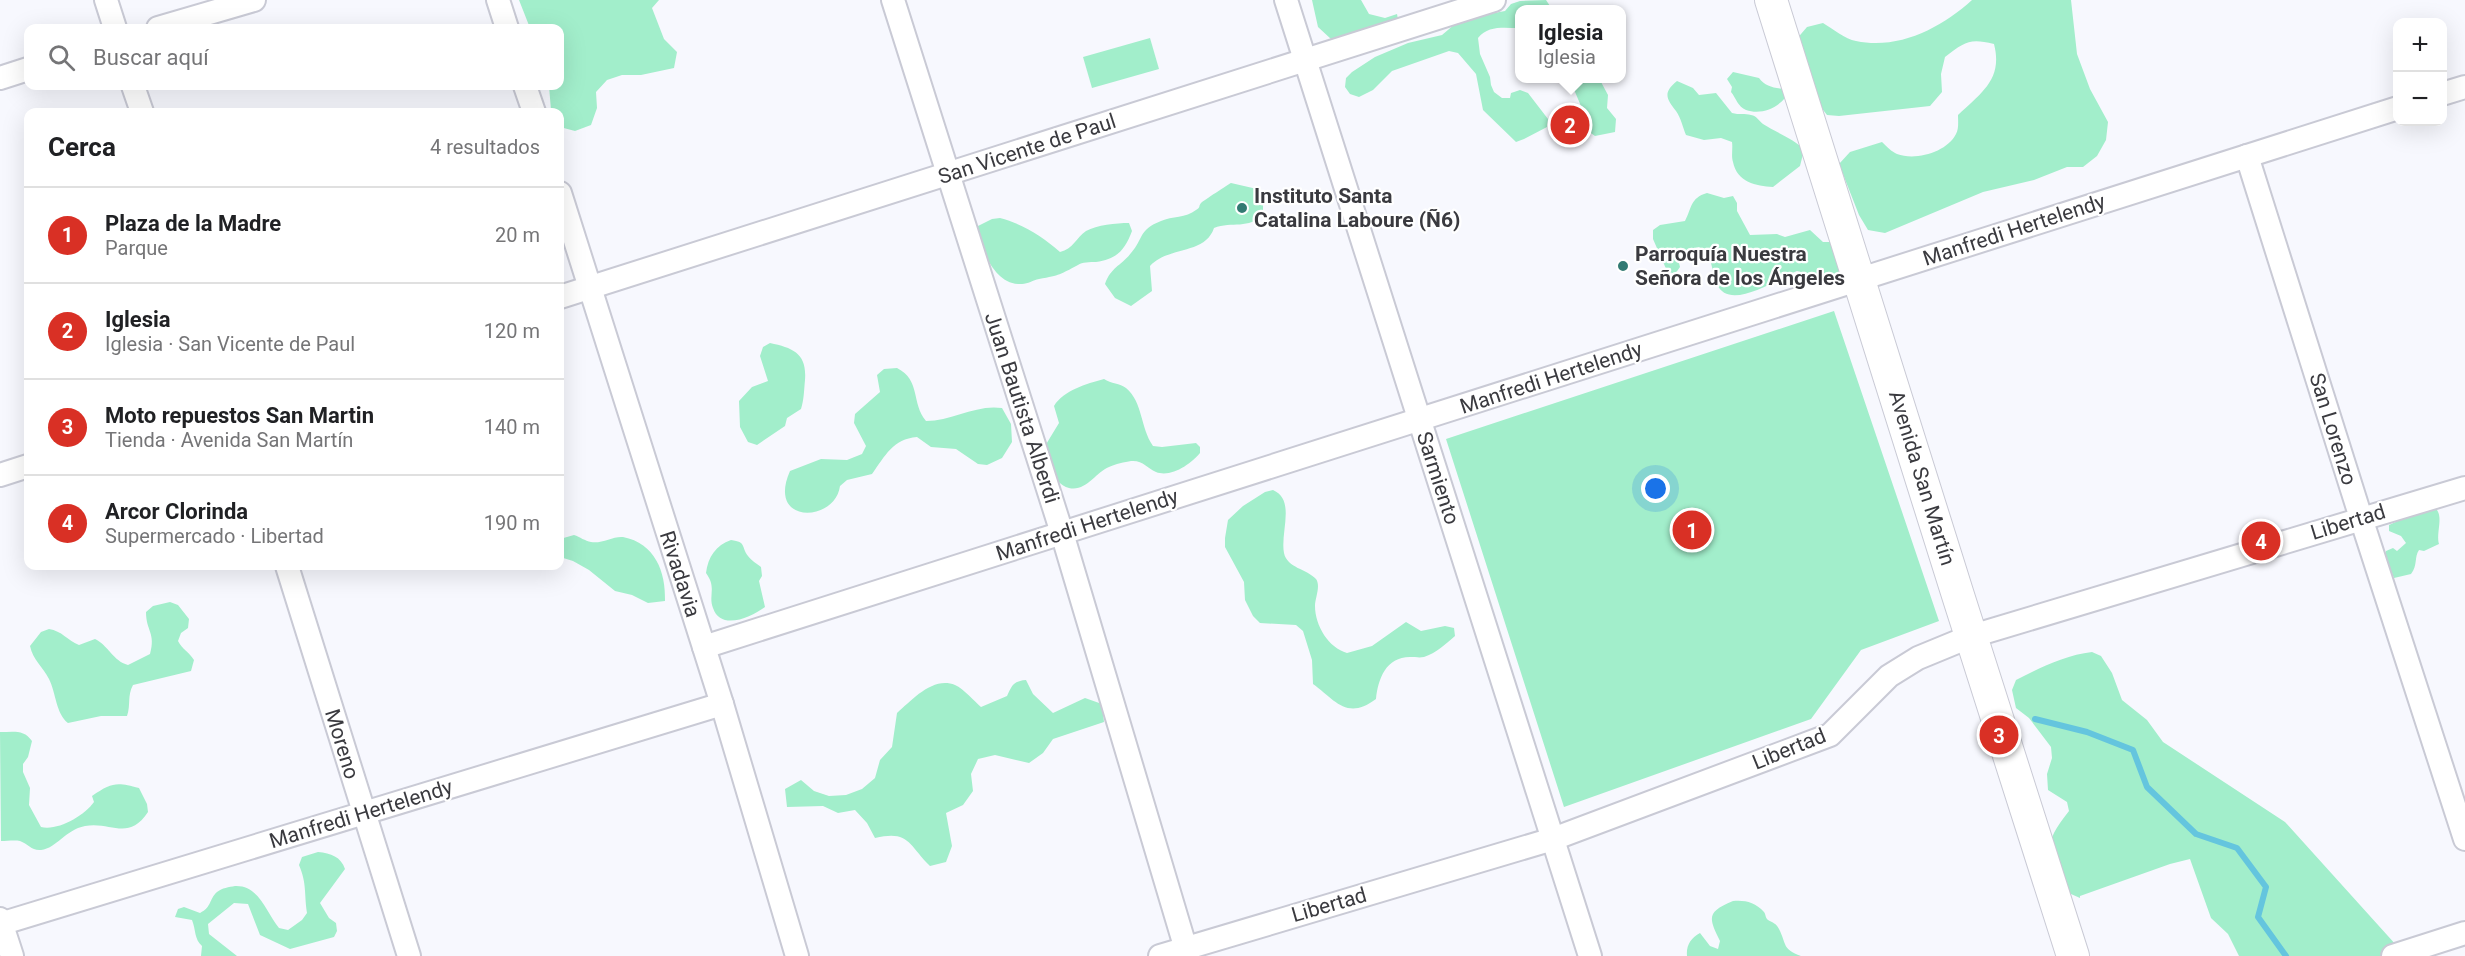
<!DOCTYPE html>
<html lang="es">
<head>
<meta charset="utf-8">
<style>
  body { margin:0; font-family:Roboto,sans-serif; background:#f2f2f2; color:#202124 }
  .controls { position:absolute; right:18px; top:18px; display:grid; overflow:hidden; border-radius:12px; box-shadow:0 6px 24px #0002 }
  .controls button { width:54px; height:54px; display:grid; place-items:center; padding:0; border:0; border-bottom:2px solid #e0e0e0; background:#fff; color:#202124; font:30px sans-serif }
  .you { position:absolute; left:1656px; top:489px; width:21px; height:21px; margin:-15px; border:4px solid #fff; border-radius:50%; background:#1a73e8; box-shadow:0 0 0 9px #1a73e833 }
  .badge { display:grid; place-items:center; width:39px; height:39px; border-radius:50%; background:#d93025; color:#fff; font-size:20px; font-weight:700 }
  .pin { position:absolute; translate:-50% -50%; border:3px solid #fff; box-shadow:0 2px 6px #0006 }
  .popup { position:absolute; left:1515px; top:5px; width:111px; height:78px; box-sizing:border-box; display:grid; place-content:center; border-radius:12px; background:#fff; filter:drop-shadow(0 2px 4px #0005); font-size:20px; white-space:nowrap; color:#757577 }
  .popup b { font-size:22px; color:#202124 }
  .popup::after { content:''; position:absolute; left:50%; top:100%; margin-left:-12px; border:12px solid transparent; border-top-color:#fff }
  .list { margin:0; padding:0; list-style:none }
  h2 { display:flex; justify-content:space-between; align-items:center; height:78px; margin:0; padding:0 24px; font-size:26px }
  h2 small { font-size:20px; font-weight:400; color:#757577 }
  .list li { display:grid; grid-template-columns:39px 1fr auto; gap:18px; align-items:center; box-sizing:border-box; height:96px; padding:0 24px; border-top:2px solid #e0e0e0 }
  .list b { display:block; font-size:22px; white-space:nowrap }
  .list p { margin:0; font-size:20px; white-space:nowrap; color:#757577 }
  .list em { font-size:20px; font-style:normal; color:#757577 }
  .icon { flex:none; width:33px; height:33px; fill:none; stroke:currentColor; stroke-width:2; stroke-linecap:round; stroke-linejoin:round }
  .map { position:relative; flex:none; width:2465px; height:956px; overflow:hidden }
  .search { position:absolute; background:#fff; box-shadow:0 6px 24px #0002; left:24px; top:24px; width:540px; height:66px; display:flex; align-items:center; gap:15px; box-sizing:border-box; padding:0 21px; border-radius:12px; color:#757577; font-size:22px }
  .panel { position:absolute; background:#fff; box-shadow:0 6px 24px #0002; left:24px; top:108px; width:540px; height:462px; border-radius:12px }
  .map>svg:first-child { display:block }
  .green { fill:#a2eecb }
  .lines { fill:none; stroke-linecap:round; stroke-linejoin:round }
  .stream { stroke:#64c5de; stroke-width:6 }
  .minor-casing { stroke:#c9cad5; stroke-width:26 }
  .secondary-casing { stroke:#c9cad5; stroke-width:34 }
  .minor { stroke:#fff; stroke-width:22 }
  .secondary { stroke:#fff; stroke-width:32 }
  .poi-dot { fill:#327a72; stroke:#fff; stroke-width:2 }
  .labels { text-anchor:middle; stroke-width:4.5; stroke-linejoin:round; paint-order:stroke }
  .street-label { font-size:21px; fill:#3a3a3f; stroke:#fff }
  .poi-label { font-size:21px; font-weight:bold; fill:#3a3a3f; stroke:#fff; text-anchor:start }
</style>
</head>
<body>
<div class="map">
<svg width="2465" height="956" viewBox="0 0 2465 956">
  <rect width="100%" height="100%" fill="#f7f8fe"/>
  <g class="green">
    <polygon points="519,0 659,0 652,8 664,39 677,52 674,68 641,75 622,75 607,80 596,92 597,108 591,125 575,131 560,127 560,112 552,112 551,110 549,86 560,86 560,28 530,28"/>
    <polygon points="1312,0 1361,0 1369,14 1385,18 1397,14 1399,24 1351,37 1331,39 1318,27"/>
    <path d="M1546,0l4,6 -2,3h-29v19c-15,0 -31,-3 -41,10l2,16 10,23 1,8 3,7 8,6h8l1,-5 9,-3 8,3 20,26 -1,8 -23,12 -8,3 -33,-32 -7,-36 -18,-21 -9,-2 -57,20 -19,19 -14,7 -9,-3 -5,-7 1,-9 6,-6 23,-15 33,-14 34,-8 13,-11 17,-7 33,-6 6,-7 9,-3z"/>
    <path d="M1972,0h99l6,54 13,35 18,33 -2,18 -9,16 -14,11h-16l-33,13 -51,12 -98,41 -17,-3 -9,-15 -20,-51 11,-12 32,-10c4,4 10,10 15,12 19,7 50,-2 59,-20 3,-5 2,-14 2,-19 24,-23 45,-36 36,-71 -25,-6 -29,-2 -49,13l-4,17 1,18 -12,14 -91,10 -12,-1 -17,-22 -15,-52 12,-14 16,-4c10,6 22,16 33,18 43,9 85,-13 116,-41z"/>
    <polygon points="1150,38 1159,69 1092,88 1083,57"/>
    <path d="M1733,72l26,6c7,10 18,10 31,12 -7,16 -27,26 -44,20 -8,-3 -10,-12 -15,-18l1,-5 -5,-8z"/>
    <polygon points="1575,79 1601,82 1608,95 1607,108 1616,119 1615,132 1595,136 1588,131 1583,111 1573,87"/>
    <path d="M1677,81l16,7 6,7 17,-2 16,20c7,2 13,0 19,2 6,1 7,5 12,9 12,8 32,15 41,26l-4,16 -27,21c-17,-1 -36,-5 -40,-25 -2,-6 0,-13 -1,-20l-11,-4 -17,2 -18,-5c-3,-7 -5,-17 -10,-24 -9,-12 -14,-18 1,-30z"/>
    <path d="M1231,183l26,6 6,17v8c-14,16 -31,7 -49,14 -9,27 -46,18 -64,38l2,25 -21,15 -16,-8 -10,-14c6,-17 16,-18 26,-31 13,-15 7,-23 30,-32 11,-5 25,-3 35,-11 5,-3 2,-3 5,-7 2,-2 28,-19 30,-20z"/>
    <path d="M1707,193l17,5 9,-2 4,7v8l13,24 27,-1 8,3 25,-7 13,12h8l11,22 -3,8 -15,7 -27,-8c-17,6 -68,42 -80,13 -8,-20 -1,-20 -18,-37l-17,5 -4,7 2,8 -5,7 -8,-3 -14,-32v-9l7,-5 25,-4c7,-13 5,-23 22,-28z"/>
    <path d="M1000,218c23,6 43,19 60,34 13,-3 16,-14 26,-21 11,-6 30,-8 43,-8l3,8c-7,19 -15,28 -36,31 -6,0 -14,0 -18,3 -19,10 -17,10 -39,14 -6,1 -11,5 -17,5 -28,2 -41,-36 -46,-57l16,-8z"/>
    <polygon points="1834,311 1939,621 1861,650 1811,719 1564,807 1446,439"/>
    <path d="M770,343c24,5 37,11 35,37 -1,10 -1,20 -4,29l-14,9 -2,8 -28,19 -9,-3 -8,-15 -1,-26 13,-14 16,-6 -8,-25 3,-9z"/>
    <path d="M897,368c24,12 14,35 29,53 26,0 50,-17 76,-13l9,16 1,18 -10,16 -15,7 -9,-1 -22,-15 -25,-2 -14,-10c-24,2 -32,19 -45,37l-25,6 -7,6c-5,37 -74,39 -50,-15l31,-12 26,1 15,-6 4,-8 -12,-23 1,-9 25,-22 -3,-17 7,-6z"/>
    <path d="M1104,379c7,5 16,4 22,9 17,14 14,39 27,58l9,1 34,-4 4,4v6c-9,11 -29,25 -44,19 -9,-4 -13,-12 -25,-11 -6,1 -16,3 -22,6 -13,5 -23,25 -40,21 -17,-4 -20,-28 -24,-42l14,-23 -5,-17c10,-16 32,-22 50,-27z"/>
    <path d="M1273,490c23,10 7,42 11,63 3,15 23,16 32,26 5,7 -1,19 -1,27 0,20 14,42 32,47l25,-7 34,-24 15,9 24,-5 9,2 1,8c-9,8 -19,17 -31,21 -5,1 -8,0 -14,0 -24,0 -32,22 -34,42 -29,22 -41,1 -63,-15l-1,-24 -9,-29 -7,-6 -36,-2 -7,-7 -8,-16 -1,-18 -19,-35v-9l3,-18 15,-14 22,-14z"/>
    <path d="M2433,509l4,1c6,9 -1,23 2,34l-15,7 -5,-1c-5,7 -1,15 -8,24l-17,4 -9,-22 1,-5 7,-3 4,3 9,-8 -5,-7 -12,-5v-6l31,-14z"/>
    <path d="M574,535c6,2 11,6 17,7 11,2 22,-6 32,-5 32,6 43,35 42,64l-17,2 -16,-8 -17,-4 -26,-21 -16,-9 -13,-4v-18z"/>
    <path d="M731,540c16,2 10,7 17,16 3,4 9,8 13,11l1,9 -3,5 6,26c-12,9 -44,25 -52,1 -5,-13 4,-20 -7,-35 2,-16 10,-28 25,-33z"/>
    <path d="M170,602l8,3 11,14 -1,9 -7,5 -3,8c4,8 11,11 16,19l-3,11 -58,14c-6,11 -2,20 -6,31h-26l-33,7c-12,-9 -12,-30 -19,-44 -6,-12 -16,-19 -19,-33l11,-14 8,-3c13,2 18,11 30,16l16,-6c13,6 18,22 33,26l22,-11c6,-21 -4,-23 -4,-42l7,-6z"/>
    <path d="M2092,652l9,4 11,17 10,27 25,20 16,22 122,80 121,134h-167l-11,-22 -17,-16 -21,-59 -20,5 -90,32v2l-18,-8c-13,-40 -21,-44 7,-79l-2,-9 -19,-12 -1,-16 5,-16 -1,-11 -22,-29 -13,-10 -4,-18 4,-10c24,-12 49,-25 76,-28z"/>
    <path d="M1026,680l7,14 20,19 32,-15 17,6 2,18 -51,17 -10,14 -14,10 -34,-8 -17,4 -7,15 2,17 -10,14 -17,8 6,33 -6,16 -16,4c-22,-22 -21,-36 -55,-28l-8,-15 -12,-13 -17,3 -15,-7 -36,1 -2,-18 16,-9 13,11 15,5 17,-1 16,-6 13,-11 5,-18 12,-13 5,-34c15,-13 36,-37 58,-28 9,4 19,16 26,22l26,-11c5,-10 6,-15 19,-16z"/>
    <path d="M0,732c13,0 24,-3 32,9l-4,16 -5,7v8l7,16 -1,17 12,22c17,4 43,-11 53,-25l-2,-6c20,-14 25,-14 47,-8l8,16 1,8c-20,30 -37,9 -63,14 -20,4 -28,22 -44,24 -9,1 -13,-6 -21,-9 -5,-1 -13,0 -19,0z"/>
    <path d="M318,852c13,1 23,5 27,17l-25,34 9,15 7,5 1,8 -3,6 -44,12 -30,-14 -12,-31 -14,-1 -26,21 1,10 28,22h-36l1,-10c-8,-7 -6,-16 -10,-26l-17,-3 3,-8 6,-2 16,6c12,-6 9,-14 17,-21 5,-4 12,-5 18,-6 24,-1 31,26 44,42l9,2 14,-10 5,-7c-3,-20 0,-29 -8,-48l3,-8z"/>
    <path d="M1733,901c12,-1 22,1 31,11 2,3 1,5 4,8 5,3 8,3 11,9 8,16 3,20 22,27h-114c-1,-11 4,-18 13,-23l10,13 8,3 2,-8c-12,-24 -13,-29 13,-40z"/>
  </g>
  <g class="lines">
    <polyline class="stream" points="2035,719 2087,732 2133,750 2147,787 2196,834 2237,848 2266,887 2258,917 2286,956"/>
    <g class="minor-casing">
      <g id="minor">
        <polyline points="106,0 115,28"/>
        <polyline points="498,0 507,28"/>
        <polyline points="893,0 1062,533 1188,956"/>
        <polyline points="1286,0 1590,956"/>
        <polyline points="158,28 254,0"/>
        <polyline points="0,78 28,69"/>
        <polyline points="133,86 142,112"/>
        <polyline points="525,86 534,112"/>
        <polyline points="2442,94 2465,87"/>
        <polyline points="2247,156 2361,518 2465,839"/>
        <polyline points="560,193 722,704 797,956"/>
        <polyline points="560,297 1494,0"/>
        <polyline points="0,475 28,466"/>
        <polyline points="287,566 409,956"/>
        <polyline points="704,647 2398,108"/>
        <polyline points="0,919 12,956"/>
        <polyline points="0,924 722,704"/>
        <polyline points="1160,956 1553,839 1830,735 1889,676 1918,658 1969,637 2465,488"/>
        <polyline points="2393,956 2465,933"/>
      </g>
    </g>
    <g class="secondary-casing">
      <path id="secondary" d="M1771,0c101,319 199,638 302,956"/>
    </g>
    <use href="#minor" class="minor"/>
    <use href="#secondary" class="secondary"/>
  </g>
  <g class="poi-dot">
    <circle cx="1242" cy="208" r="6"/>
    <circle cx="1623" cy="266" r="6"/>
  </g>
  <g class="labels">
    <g class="street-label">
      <text transform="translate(1027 149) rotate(-18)" y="7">San Vicente de Paul</text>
      <text transform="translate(2014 230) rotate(-18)" y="7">Manfredi Hertelendy</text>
      <text transform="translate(1551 378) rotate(-18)" y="7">Manfredi Hertelendy</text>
      <text transform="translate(1022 408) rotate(72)" y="7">Juan Bautista Alberdi</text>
      <text transform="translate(2333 429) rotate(73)" y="7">San Lorenzo</text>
      <text transform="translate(1438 478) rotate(72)" y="7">Sarmiento</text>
      <text transform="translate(1922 478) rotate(73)" y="7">Avenida San Martín</text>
      <text transform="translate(2348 522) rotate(-17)" y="7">Libertad</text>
      <text transform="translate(1087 525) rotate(-18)" y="7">Manfredi Hertelendy</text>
      <text transform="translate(680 574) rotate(72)" y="7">Rivadavia</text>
      <text transform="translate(342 744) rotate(73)" y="7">Moreno</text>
      <text transform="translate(1789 749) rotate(-22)" y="7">Libertad</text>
      <text transform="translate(361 814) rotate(-17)" y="7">Manfredi Hertelendy</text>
      <text transform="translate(1329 905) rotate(-16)" y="7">Libertad</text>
    </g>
    <g class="poi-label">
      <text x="1254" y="203">Instituto Santa<tspan x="1254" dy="24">Catalina Laboure (Ñ6)</tspan></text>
      <text x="1635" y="261">Parroquía Nuestra<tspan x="1635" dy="24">Señora de los Ángeles</tspan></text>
    </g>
  </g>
</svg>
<div class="controls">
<button>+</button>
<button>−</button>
</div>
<div class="you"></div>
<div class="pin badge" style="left:1692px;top:530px">1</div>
<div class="pin badge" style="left:1570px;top:125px">2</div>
<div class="popup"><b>Iglesia</b>Iglesia</div>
<div class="pin badge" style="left:1999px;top:735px">3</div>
<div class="pin badge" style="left:2261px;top:541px">4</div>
<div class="search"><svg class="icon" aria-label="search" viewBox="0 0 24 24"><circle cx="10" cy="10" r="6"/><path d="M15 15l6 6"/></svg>Buscar aquí</div>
<section class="panel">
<h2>Cerca<small>4 resultados</small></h2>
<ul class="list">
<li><span class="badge">1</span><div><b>Plaza de la Madre</b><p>Parque</p></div><em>20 m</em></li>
<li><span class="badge">2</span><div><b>Iglesia</b><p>Iglesia · San Vicente de Paul</p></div><em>120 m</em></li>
<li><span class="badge">3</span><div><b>Moto repuestos San Martin</b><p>Tienda · Avenida San Martín</p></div><em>140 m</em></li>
<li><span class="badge">4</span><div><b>Arcor Clorinda</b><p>Supermercado · Libertad</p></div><em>190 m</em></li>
</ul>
</section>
</div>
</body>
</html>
